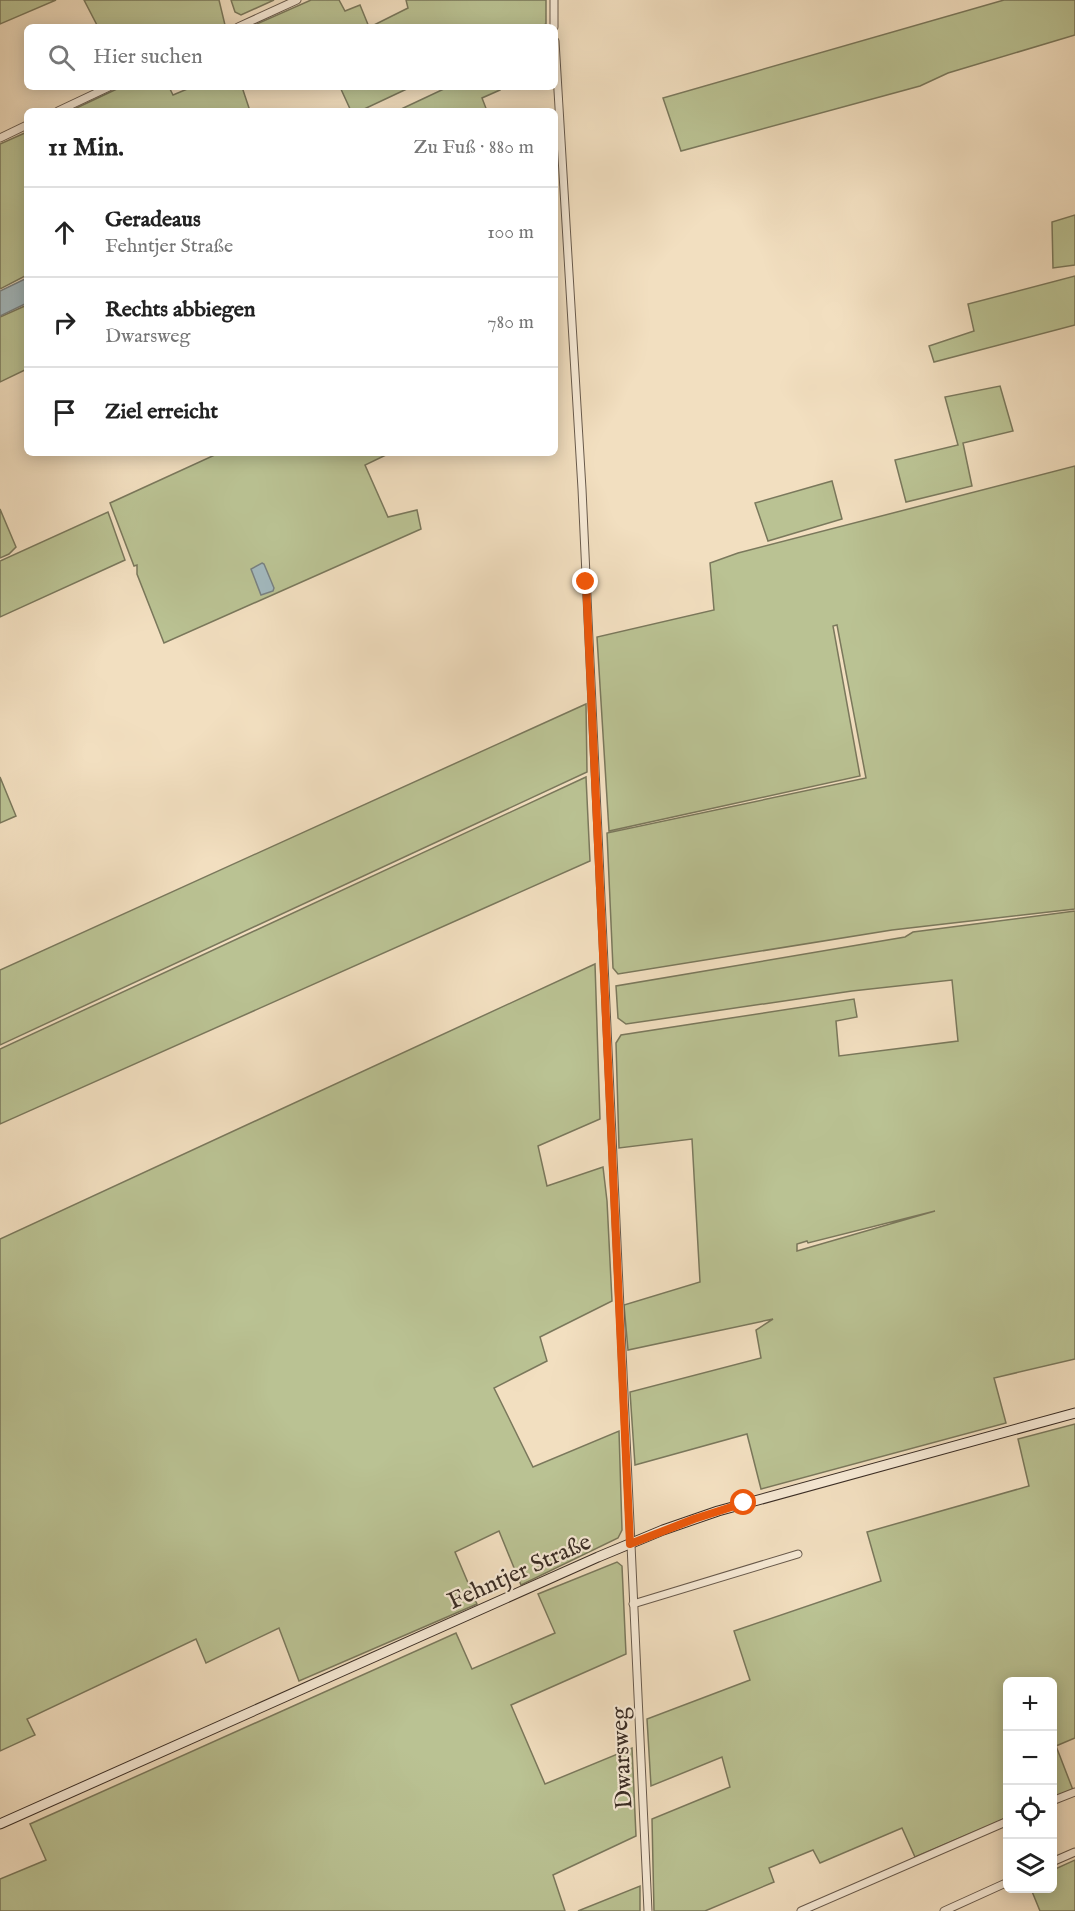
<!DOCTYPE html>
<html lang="de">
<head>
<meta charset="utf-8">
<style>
  body { margin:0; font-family:"IM FELL English",serif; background:#f2f2f2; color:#222 }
  .controls { position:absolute; right:18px; bottom:18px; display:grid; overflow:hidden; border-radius:9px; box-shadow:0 3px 15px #0003 }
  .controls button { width:54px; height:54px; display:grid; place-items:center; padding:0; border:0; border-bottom:2px solid #e0e0e0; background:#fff; color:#222; font:30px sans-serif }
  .stop { position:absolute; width:18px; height:18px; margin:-14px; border:4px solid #ea580c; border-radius:50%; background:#fff }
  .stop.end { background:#ea580c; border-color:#fff; box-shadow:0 2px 6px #0008 }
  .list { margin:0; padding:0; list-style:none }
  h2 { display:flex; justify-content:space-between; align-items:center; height:78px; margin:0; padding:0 24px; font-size:26px }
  h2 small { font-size:20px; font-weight:400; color:#767676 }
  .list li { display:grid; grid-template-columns:39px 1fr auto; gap:18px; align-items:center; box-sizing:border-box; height:90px; padding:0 24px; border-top:2px solid #e0e0e0 }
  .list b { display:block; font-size:22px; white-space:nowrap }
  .list p { margin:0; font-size:20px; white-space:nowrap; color:#767676 }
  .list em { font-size:20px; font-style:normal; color:#767676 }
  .icon { flex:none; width:33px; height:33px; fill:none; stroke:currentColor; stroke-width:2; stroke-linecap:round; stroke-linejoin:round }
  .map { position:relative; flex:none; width:1075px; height:1911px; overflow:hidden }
  .search { position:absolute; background:#fff; box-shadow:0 3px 15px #0003; left:24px; top:24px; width:534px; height:66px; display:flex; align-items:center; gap:15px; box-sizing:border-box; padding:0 21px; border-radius:9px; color:#767676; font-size:22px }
  .panel { position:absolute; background:#fff; box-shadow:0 3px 15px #0003; left:24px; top:108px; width:534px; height:348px; border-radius:9px }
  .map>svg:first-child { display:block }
  .green { fill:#bac293; stroke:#7a785c; stroke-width:1.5; fill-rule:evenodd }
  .water { fill:#a2b9bf; stroke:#788181; stroke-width:1.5 }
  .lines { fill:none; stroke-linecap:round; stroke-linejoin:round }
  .street-casing { stroke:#685a4c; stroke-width:9 }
  .secondary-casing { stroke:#3a2d25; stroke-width:11 }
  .street { stroke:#f7ead6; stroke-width:7 }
  .secondary { stroke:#f7ead6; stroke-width:9 }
  .route { stroke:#ea580c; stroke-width:8 }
  .labels { text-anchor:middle; stroke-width:4.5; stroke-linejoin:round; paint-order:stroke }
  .street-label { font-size:24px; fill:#3a2d25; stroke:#f7ead6 }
</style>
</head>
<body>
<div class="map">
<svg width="1075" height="1911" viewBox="0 0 1075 1911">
  <rect width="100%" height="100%" fill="#f2dfc0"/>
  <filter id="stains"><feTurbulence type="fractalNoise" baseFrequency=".00333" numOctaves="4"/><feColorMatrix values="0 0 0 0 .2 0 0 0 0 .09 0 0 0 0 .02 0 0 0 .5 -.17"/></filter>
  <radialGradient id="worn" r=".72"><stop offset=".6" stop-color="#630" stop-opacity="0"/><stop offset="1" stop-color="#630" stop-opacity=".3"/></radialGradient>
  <g class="green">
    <polygon points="0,0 56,0 0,24"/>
    <polygon points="84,0 219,0 225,25 223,27 98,27"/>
    <polygon points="231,0 274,0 241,15 235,12"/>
    <polygon points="311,0 339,0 345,11 360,5 369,27 250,27"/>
    <polygon points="406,0 546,0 546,24 539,27 370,27 408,8"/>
    <polygon points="1004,0 1075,0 1075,35 948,73 920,86 681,151 663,98"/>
    <polygon points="121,87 169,87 173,95 192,87 242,87 250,111 70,111"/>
    <polygon points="340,87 411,87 360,111 351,111"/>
    <polygon points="448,87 499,87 500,90 482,98 487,111 397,111"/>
    <polygon points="27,132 27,275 0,289 0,144"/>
    <polygon points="1075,215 1075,265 1053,268 1052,222"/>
    <polygon points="1075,276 1075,325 934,362 929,346 974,331 968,304"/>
    <polygon points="27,305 27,369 0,382 0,317"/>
    <polygon points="1000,386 1013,431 963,443 972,486 906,502 895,460 958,445 945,397"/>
    <polygon points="219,453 390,453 365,465 388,517 417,510 421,529 164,643 137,574 137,565 134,566 110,503"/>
    <polygon points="1075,466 1075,909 892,930 618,974 613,968 607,833 866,778 837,625 833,626 860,776 609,831 597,637 714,610 710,563 738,553"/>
    <polygon points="832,481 842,519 768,541 755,503"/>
    <polygon points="0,509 16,547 9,554 0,558"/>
    <polygon points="108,512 125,560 0,617 0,561"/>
    <polygon points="586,704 587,772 0,1045 0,970"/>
    <polygon points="0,777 16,816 0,823"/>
    <polygon points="586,777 590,861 0,1124 0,1049"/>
    <path d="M1075,911v448l-81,19 12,45 -245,66 -14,-55 -112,31 -5,-73 131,-34 -5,-28 17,-11 -145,31 -4,-45 76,-23 -8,-143 -73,9 -3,-105 5,-8 233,-36 3,18 -21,4 3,35 119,-15 -6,-61 -100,11 -226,33 -8,-6 -2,-32 289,-49 8,-5zM935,1211l-138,40v-7l10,-3 1,2z"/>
    <polygon points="595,964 600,1119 538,1146 547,1186 603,1167 607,1201 612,1301 540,1337 547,1361 494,1388 533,1467 619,1431 622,1530 618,1538 521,1585 499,1531 455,1552 477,1604 299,1681 279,1628 206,1663 196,1639 27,1719 35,1735 0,1751 0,1239"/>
    <polygon points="1075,1424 1075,1738 1056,1746 1073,1790 1053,1799 1052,1682 1008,1682 1007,1818 915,1857 902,1828 820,1863 813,1850 769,1868 774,1882 705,1911 654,1911 652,1819 730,1787 722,1757 651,1786 647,1719 750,1680 734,1631 881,1581 867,1532 1029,1486 1018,1439"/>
    <polygon points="617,1562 622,1566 626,1654 511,1705 545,1784 632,1748 636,1836 553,1875 565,1911 0,1911 0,1879 46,1860 30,1824 456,1633 472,1669 555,1633 538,1594"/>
    <polygon points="1075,1860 1075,1911 1040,1911 1031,1889 1052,1888 1053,1870"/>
    <polygon points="640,1886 640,1911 578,1911"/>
  </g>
  <g class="water">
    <polygon points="27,278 27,303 0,316 0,291"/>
    <polygon points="262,563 264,564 274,588 273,591 261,595 251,569"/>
  </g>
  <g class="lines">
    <g class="street-casing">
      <g id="street">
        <polyline points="554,0 554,27"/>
        <polyline points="238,27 297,0"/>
        <polyline points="555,41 582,489 648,1911"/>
        <polyline points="58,111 109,87"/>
        <polyline points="0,138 27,125"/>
        <polyline points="633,1604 798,1554"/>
        <polyline points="1052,1801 1075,1792"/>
        <polyline points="1052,1862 1075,1852"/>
        <polyline points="801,1911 1008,1821"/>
        <polyline points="944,1911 1008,1882"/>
      </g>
    </g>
    <g class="secondary-casing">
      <polyline id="secondary" points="0,1824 598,1557 663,1530 718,1511 1075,1413"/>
    </g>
    <use href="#street" class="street"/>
    <use href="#secondary" class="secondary"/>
  </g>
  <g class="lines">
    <polyline class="route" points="586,582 630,1544 694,1519 744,1503"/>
  </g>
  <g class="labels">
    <g class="street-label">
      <text transform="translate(519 1571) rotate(-24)" y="8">Fehntjer Straße</text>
      <text transform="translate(621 1758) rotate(-93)" y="8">Dwarsweg</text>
    </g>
  </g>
  <rect width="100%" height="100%" filter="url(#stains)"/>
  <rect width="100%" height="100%" fill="url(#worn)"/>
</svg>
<div class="controls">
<button>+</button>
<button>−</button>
<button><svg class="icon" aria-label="locate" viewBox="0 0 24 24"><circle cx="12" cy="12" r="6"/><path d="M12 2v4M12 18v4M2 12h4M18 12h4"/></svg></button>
<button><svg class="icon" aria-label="layers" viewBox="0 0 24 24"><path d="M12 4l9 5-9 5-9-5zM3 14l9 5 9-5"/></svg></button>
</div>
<div class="stop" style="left:744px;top:1503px"></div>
<div class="stop end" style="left:586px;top:582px"></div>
<div class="search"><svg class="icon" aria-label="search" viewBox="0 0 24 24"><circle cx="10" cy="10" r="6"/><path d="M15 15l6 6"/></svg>Hier suchen</div>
<section class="panel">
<h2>11 Min.<small>Zu Fuß · 880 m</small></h2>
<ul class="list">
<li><svg class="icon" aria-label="ahead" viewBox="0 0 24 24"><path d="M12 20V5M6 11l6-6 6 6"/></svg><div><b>Geradeaus</b><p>Fehntjer Straße</p></div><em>100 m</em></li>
<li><svg class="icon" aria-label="right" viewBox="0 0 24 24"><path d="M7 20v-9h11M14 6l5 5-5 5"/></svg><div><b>Rechts abbiegen</b><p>Dwarsweg</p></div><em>780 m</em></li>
<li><svg class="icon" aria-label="arrive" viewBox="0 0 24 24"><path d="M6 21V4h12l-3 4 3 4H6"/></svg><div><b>Ziel erreicht</b></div></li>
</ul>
</section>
</div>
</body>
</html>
